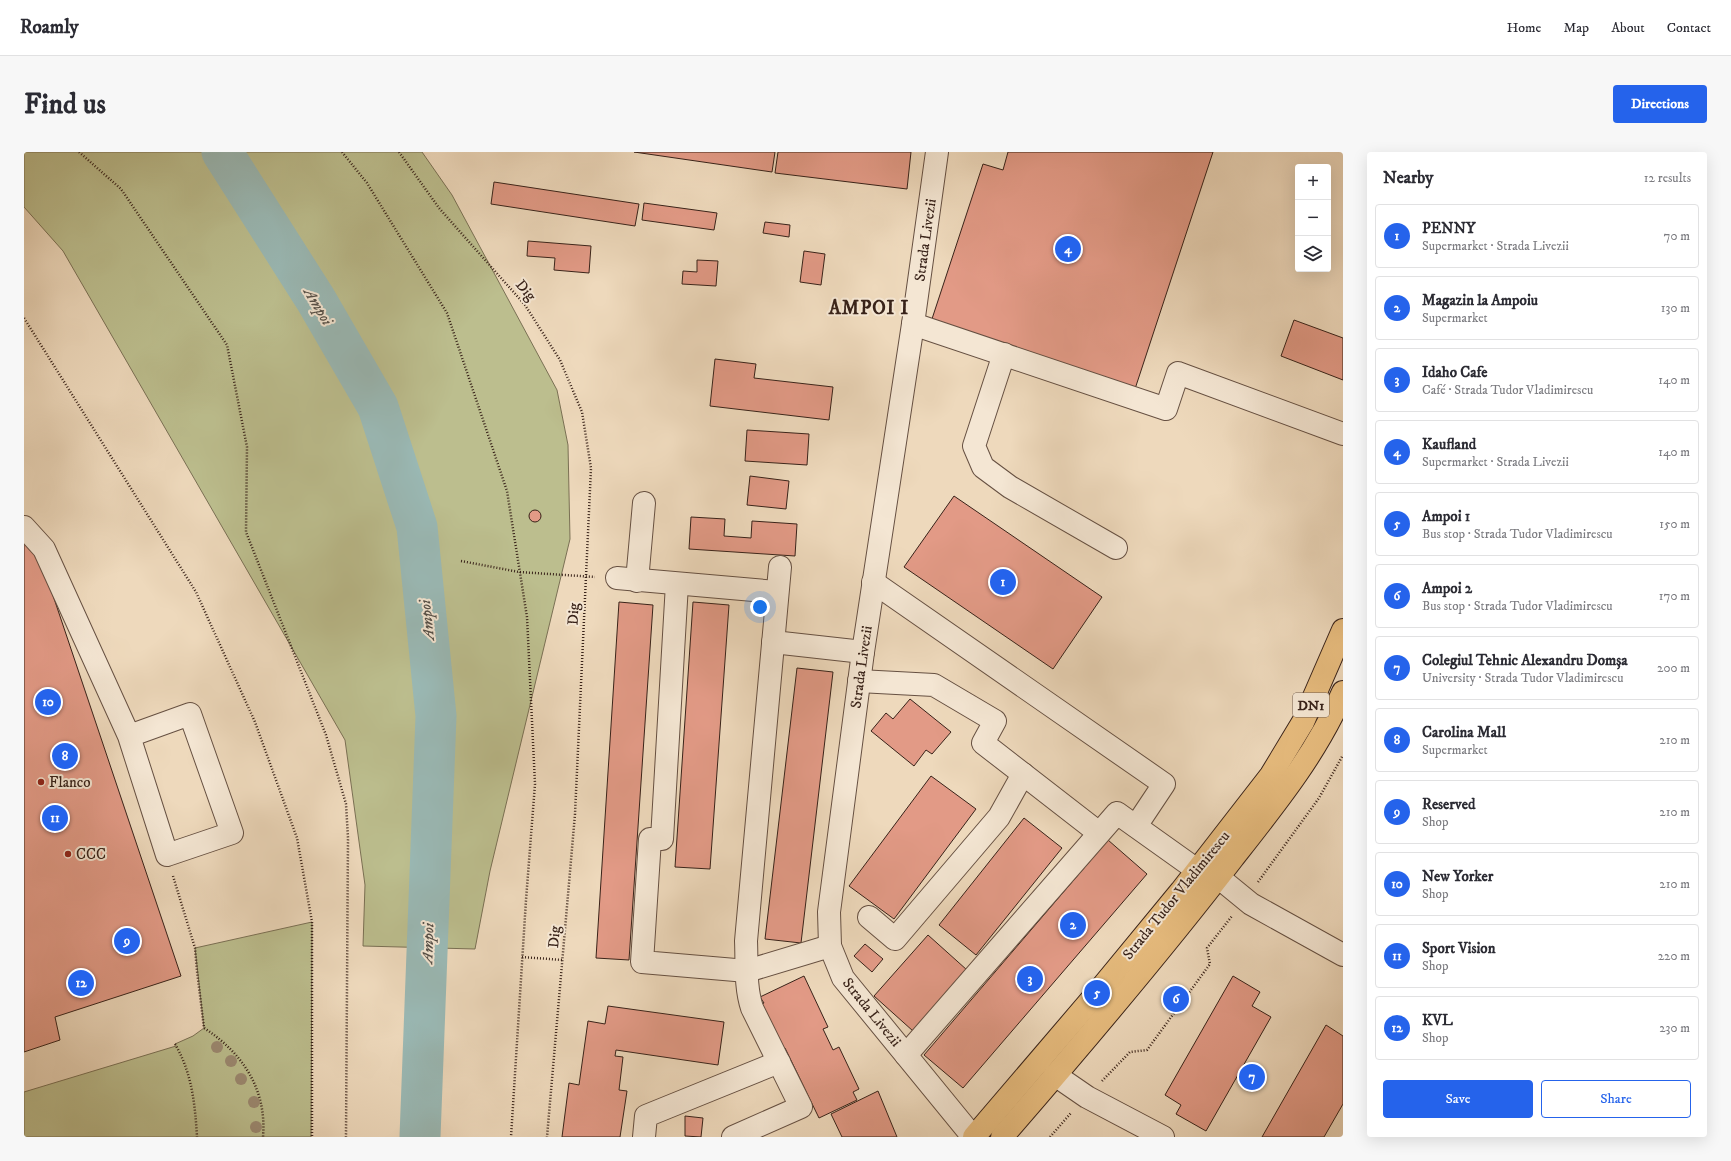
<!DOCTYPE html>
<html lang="en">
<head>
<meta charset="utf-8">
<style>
  body { margin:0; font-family:"IM FELL DW Pica",serif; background:#f7f7f7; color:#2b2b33 }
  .controls { position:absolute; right:12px; top:12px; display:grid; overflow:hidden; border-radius:4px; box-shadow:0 4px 16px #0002 }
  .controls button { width:36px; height:36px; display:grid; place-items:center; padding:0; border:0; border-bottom:1px solid #e1e1e2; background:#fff; color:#2b2b33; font:20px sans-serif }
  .you { position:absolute; left:736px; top:455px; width:14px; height:14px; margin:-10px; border:3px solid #fff; border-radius:50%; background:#1a73e8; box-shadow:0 0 0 6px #1a73e833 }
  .badge { display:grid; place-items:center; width:26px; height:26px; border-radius:50%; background:#2563eb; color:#fff; font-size:13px; font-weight:700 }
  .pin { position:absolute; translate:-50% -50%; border:2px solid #fff; box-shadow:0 1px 4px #0006 }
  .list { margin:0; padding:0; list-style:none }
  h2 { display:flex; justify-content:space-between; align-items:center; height:52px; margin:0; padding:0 16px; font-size:17px }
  h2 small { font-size:13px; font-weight:400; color:#7c7c81 }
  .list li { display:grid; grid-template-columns:26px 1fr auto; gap:12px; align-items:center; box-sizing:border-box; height:64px; margin:0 8px 8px; padding:0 8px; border:1px solid #e1e1e2; border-radius:4px }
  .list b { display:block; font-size:15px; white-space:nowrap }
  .list p { margin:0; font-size:13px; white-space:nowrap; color:#7c7c81 }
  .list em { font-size:13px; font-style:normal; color:#7c7c81 }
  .actions { display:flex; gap:8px; padding:12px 16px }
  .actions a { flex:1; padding:9px 0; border:1px solid #2563eb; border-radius:4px; text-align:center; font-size:14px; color:#2563eb }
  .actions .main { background:#2563eb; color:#fff }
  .icon { flex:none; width:22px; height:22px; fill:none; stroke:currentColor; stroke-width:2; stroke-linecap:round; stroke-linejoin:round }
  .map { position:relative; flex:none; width:1319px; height:985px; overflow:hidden; border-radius:4px }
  header { display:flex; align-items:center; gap:24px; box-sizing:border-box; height:56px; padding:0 20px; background:#fff; border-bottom:1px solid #e1e1e2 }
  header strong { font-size:19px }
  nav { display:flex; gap:22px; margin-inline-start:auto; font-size:14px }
  .intro { display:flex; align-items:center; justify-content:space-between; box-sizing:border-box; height:96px; padding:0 24px }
  h1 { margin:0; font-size:28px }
  .button { padding:10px 18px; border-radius:4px; background:#2563eb; color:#fff; font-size:14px; font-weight:700 }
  main { display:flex; gap:24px; padding:0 24px }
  aside { flex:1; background:#fff; border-radius:4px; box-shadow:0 4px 16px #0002 }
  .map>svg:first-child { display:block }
  .green { fill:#bcbe8e; stroke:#7a7054 }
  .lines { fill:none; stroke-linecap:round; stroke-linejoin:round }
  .river { stroke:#9ab9b5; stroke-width:41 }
  .building { fill:#e29a86; stroke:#382219 }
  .minor-casing { stroke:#665042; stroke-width:24 }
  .major-casing { stroke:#382219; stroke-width:24 }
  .path { stroke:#382219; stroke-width:2.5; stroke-dasharray:1 2; stroke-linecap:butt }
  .minor { stroke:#f4e6d3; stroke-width:22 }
  .major { stroke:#e7bc7e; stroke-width:22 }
  .tree { fill:#9c8a72 }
  .poi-dot { fill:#8f2418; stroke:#f4e6d3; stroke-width:1.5 }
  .labels { text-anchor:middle; stroke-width:4; stroke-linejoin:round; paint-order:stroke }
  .shield { fill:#f4e6d3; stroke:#705d51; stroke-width:1 }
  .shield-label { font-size:14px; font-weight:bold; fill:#382219 }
  .street-label { font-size:15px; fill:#382219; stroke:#f4e6d3 }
  .poi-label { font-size:15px; fill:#382219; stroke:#f4e6d3; text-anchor:start }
  .water-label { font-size:16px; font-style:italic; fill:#554f48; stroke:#f4e6d3 }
  .district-label { font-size:19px; font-weight:bold; letter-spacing:1px; fill:#382219; stroke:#f4e6d3 }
</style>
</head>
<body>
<header>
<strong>Roamly</strong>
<nav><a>Home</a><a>Map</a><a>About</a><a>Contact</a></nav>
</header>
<div class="intro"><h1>Find us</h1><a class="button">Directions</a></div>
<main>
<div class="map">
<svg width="1319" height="985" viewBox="0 0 1319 985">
  <rect width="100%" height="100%" fill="#eed9bc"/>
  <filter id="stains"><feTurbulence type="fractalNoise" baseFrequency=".005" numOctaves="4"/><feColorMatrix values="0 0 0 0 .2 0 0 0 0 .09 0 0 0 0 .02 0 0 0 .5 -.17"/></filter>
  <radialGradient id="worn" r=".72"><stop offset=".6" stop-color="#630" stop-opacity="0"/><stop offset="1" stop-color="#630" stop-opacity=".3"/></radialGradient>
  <g class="green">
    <polygon points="0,0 398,0 428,43 533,238 544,293 546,387 466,719 451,797 339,794 341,733 321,588 39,99 0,55"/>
    <polygon points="288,770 287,985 0,985 0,940 152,894 151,892 169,884 180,876 171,796"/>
  </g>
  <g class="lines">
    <polyline class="river" points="198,0 292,148 354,255 393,375 412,564 396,985"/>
  </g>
  <g class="building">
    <polygon points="610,0 751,0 748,20"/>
    <polygon points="754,0 887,0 883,37 751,21"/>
    <polygon points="984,0 1189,0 1109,243 905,176 959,12 979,18"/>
    <polygon points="470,30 615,52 611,74 467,52"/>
    <polygon points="620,51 693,61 690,78 618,68"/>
    <polygon points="741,70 766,73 765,85 739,81"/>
    <polygon points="504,89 567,94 565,121 530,118 531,106 503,104"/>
    <polygon points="780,99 801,102 797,133 776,130"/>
    <polygon points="673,108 694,109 692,134 658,132 659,119 673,120"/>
    <polygon points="1270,168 1319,186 1319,228 1257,204"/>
    <polygon points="691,207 732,212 730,226 809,235 805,268 686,254"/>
    <polygon points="723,278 785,282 783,313 721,309"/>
    <polygon points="726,324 765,329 762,357 723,353"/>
    <polygon points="930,344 1078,445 1029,517 880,415"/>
    <circle cx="511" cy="364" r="6"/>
    <polygon points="667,365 701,367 700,384 727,386 728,369 773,372 771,404 665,397"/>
    <polygon points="8,381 157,824 31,865 36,888 0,900 0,384"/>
    <polygon points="595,450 629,453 605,808 572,806"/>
    <polygon points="669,450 705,453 686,717 651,715"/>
    <polygon points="773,516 809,520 777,791 741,787"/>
    <polygon points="886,547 927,580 908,602 902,598 890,614 847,579 862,561 869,567"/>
    <polygon points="907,624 952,657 870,767 825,734"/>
    <polygon points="1000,666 1038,696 952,803 915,773"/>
    <polygon points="1084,688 1123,722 939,936 900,903"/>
    <polygon points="904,783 943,818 889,879 850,844"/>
    <polygon points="841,792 859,807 848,820 830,804"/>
    <polygon points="780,824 804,875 799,877 809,898 815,895 835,937 829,940 833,948 795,966 761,896 757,898 736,853 740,851 736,845"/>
    <polygon points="1209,824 1236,840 1228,854 1247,865 1182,979 1152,962 1157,953 1141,943"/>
    <polygon points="584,854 700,870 694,913 592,898 591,904 599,905 595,938 603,939 596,985 538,985 545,931 555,933 564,869 581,872"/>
    <polygon points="1302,873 1319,884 1319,952 1300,985 1238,985"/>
    <polygon points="854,939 873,985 818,985 807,962"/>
    <polygon points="661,964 679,966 677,985 661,984"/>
  </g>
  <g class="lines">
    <g class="minor-casing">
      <g id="minor">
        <polyline points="913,0 889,172 839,500 805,760 806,794 819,826 949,985"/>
        <polyline points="889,172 1142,257 1154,221 1319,282"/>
        <polyline points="980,202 950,294 959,315 986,335 1092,396"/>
        <polyline points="0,375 20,397 105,584 143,703 208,681 166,562 105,584"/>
        <polyline points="593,426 753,440"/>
        <polyline points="613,429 620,351"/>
        <polyline points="849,430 1140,632 1112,674"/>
        <polyline points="653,432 638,687 626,687 618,810 723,819 806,794"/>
        <polyline points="749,490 839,500"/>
        <polyline points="835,529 910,533 971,569 959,591 1075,681"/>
        <polyline points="1194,725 1227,752 1319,803"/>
        <polyline points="845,765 871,787 975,665 999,622"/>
        <polyline points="882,903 1093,661 1173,718"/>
        <polyline points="1031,923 1063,945 1139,985"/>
        <polyline points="620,985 622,964 755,910"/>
        <path d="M709,985l68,-30 -49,-99c-7,-21 -5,-45 -6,-67l34,-374"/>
      </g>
    </g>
    <g class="major-casing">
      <g id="major">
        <polyline points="950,985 1073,841 1157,739 1247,623 1279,570 1319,478"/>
        <path d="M978,985c79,-91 158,-184 231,-279 41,-52 84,-105 110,-166"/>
      </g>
    </g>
    <g class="path">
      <polyline points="55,0 97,37 203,193 223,295 222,380 302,583 322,652 324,686 322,985"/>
      <polyline points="318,0 343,31 423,161 483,339 503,465 511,632 502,748 487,985"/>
      <polyline points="375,0 415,56 501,153 536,208 558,260 567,316 551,662 523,985"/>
      <polyline points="0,166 172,440 231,570 273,686 288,770 288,985"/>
      <polyline points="437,409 495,420 571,425"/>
      <path d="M149,724l22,72 2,23 7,57c39,25 63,62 59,109"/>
      <polyline points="1234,730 1295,646 1319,603"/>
      <polyline points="498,805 539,808"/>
      <path d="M151,892c17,29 20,60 22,93"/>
      <polyline points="1078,929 1106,900 1123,898 1186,812 1183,796 1208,764"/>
      <polyline points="1026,985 1047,961"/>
    </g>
    <use href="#minor" class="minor"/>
    <use href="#major" class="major"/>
  </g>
  <g class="tree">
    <circle cx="193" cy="895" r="6"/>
    <circle cx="207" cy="909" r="6"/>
    <circle cx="217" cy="927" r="6"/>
    <circle cx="230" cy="950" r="6"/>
    <circle cx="232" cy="975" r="6"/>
  </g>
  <g class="poi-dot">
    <circle cx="17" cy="630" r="4"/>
    <circle cx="44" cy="702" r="4"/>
  </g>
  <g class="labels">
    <rect class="shield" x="1269" y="541" width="36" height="24" rx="3"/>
    <g class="shield-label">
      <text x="1287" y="558">DN1</text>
    </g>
    <g class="street-label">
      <text transform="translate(901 88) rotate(-82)" y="5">Strada Livezii</text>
      <text transform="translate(502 138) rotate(50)" y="5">Dig</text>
      <text transform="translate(549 462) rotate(-87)" y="5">Dig</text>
      <text transform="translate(837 515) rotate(-82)" y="5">Strada Livezii</text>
      <text transform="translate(1152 743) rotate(-51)" y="5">Strada Tudor Vladimirescu</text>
      <text transform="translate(530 785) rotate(-85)" y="5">Dig</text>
      <text transform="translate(848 860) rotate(51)" y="5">Strada Livezii</text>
    </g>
    <g class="poi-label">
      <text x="25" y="635">Flanco</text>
      <text x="52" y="707">CCC</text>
    </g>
    <g class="water-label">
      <text transform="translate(295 154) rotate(59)" y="6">Ampoi</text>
      <text transform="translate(402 468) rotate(-96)" y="6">Ampoi</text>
      <text transform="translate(403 791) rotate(-88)" y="6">Ampoi</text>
    </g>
    <g class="district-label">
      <text x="845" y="162">AMPOI I</text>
    </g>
  </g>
  <rect width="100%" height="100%" filter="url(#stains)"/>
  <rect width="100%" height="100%" fill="url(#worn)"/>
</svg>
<div class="controls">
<button>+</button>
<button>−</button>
<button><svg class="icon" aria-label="layers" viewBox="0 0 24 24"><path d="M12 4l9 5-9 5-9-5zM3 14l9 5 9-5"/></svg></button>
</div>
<div class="you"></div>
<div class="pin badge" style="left:979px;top:430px">1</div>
<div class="pin badge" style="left:1049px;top:773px">2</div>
<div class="pin badge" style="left:1006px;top:827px">3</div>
<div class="pin badge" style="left:1044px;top:97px">4</div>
<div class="pin badge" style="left:1073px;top:841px">5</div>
<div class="pin badge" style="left:1152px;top:847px">6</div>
<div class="pin badge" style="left:1228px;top:925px">7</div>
<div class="pin badge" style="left:41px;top:604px">8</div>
<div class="pin badge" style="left:103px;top:789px">9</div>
<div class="pin badge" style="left:24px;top:550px">10</div>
<div class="pin badge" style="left:31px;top:666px">11</div>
<div class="pin badge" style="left:57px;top:831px">12</div>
</div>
<aside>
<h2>Nearby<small>12 results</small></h2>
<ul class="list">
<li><span class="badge">1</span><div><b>PENNY</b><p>Supermarket · Strada Livezii</p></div><em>70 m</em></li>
<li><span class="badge">2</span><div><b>Magazin la Ampoiu</b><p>Supermarket</p></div><em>130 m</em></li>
<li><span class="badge">3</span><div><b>Idaho Cafe</b><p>Café · Strada Tudor Vladimirescu</p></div><em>140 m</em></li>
<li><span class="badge">4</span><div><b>Kaufland</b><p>Supermarket · Strada Livezii</p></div><em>140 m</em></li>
<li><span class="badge">5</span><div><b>Ampoi 1</b><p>Bus stop · Strada Tudor Vladimirescu</p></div><em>150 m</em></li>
<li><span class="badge">6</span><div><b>Ampoi 2</b><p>Bus stop · Strada Tudor Vladimirescu</p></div><em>170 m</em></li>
<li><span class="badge">7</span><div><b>Colegiul Tehnic Alexandru Domșa</b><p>University · Strada Tudor Vladimirescu</p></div><em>200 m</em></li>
<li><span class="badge">8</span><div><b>Carolina Mall</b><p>Supermarket</p></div><em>210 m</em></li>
<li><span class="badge">9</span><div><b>Reserved</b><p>Shop</p></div><em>210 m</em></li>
<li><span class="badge">10</span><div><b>New Yorker</b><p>Shop</p></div><em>210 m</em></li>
<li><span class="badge">11</span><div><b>Sport Vision</b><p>Shop</p></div><em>220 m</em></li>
<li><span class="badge">12</span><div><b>KVL</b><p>Shop</p></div><em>230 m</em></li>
</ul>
<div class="actions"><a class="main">Save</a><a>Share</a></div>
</aside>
</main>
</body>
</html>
